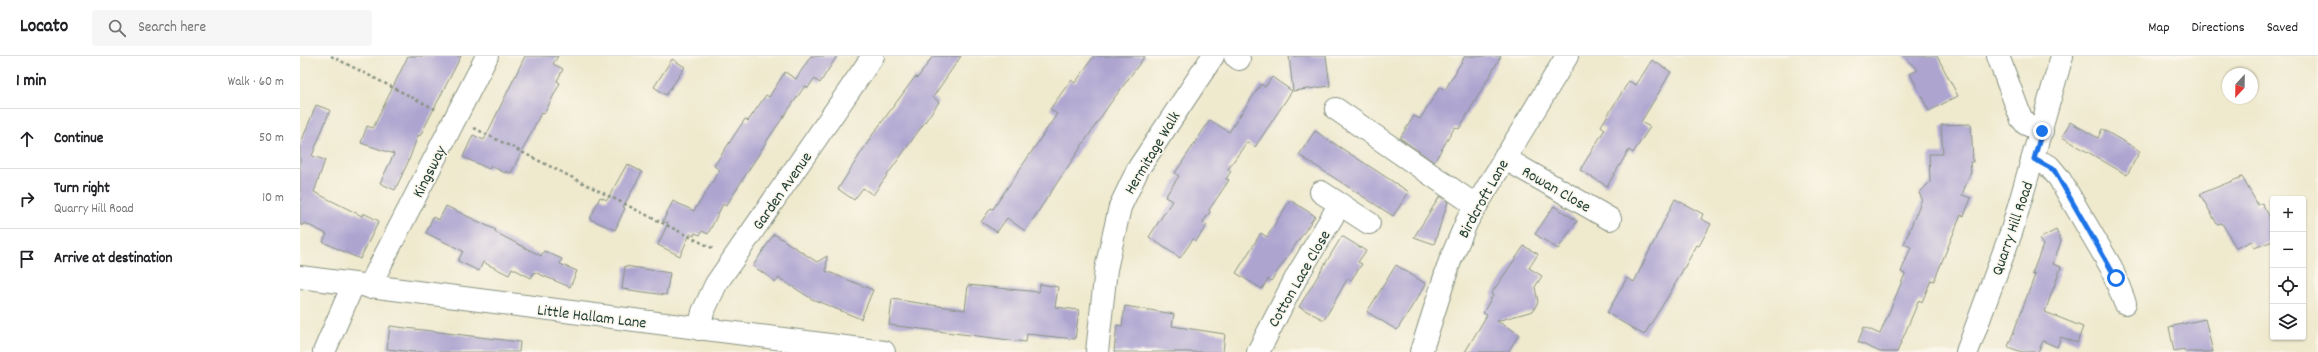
<!DOCTYPE html>
<html lang="en">
<head>
<meta charset="utf-8">
<style>
  body { margin:0; font-family:Dekko,sans-serif; background:#f6f6f6; color:#202124 }
  .controls { position:absolute; right:12px; bottom:12px; display:grid; overflow:hidden; border-radius:4px; box-shadow:0 1px 3px #0004 }
  .controls button { width:36px; height:36px; display:grid; place-items:center; padding:0; border:0; border-bottom:1px solid #e0e0e0; background:#fff; color:#202124; font:20px sans-serif }
  .compass { position:absolute; left:1922px; top:12px; width:36px; height:36px; border-radius:50%; background:#fff; box-shadow:0 1px 3px #0004; rotate:202deg }
  .stop { position:absolute; width:12px; height:12px; margin:-9px; border:3px solid #1a73e8; border-radius:50%; background:#fff }
  .stop.end { background:#1a73e8; border-color:#fff; box-shadow:0 1px 4px #0008 }
  .list { margin:0; padding:0; list-style:none }
  h2 { display:flex; justify-content:space-between; align-items:center; height:52px; margin:0; padding:0 16px; font-size:17px }
  h2 small { font-size:13px; font-weight:400; color:#757577 }
  .list li { display:grid; grid-template-columns:26px 1fr auto; gap:12px; align-items:center; box-sizing:border-box; height:60px; padding:0 16px; border-top:1px solid #e0e0e0 }
  .list b { display:block; font-size:15px; white-space:nowrap }
  .list p { margin:0; font-size:13px; white-space:nowrap; color:#757577 }
  .list em { font-size:13px; font-style:normal; color:#757577 }
  .icon { flex:none; width:22px; height:22px; fill:none; stroke:currentColor; stroke-width:2; stroke-linecap:round; stroke-linejoin:round }
  .map { position:relative; flex:none; width:2018px; height:296px; overflow:hidden }
  header { display:flex; align-items:center; gap:24px; box-sizing:border-box; height:56px; padding:0 20px; background:#fff; border-bottom:1px solid #e0e0e0 }
  header strong { font-size:19px }
  nav { display:flex; gap:22px; margin-inline-start:auto; font-size:14px }
  .search { width:280px; height:36px; background:#f6f6f6; display:flex; align-items:center; gap:10px; box-sizing:border-box; padding:0 14px; border-radius:4px; color:#757577; font-size:15px }
  main { display:flex }
  aside { flex:1; background:#fff }
  .map>svg:first-child { display:block }
  .building { fill:#ada4d0 }
  .lines { fill:none; stroke-linecap:round; stroke-linejoin:round }
  .minor-casing { stroke:#879381; stroke-width:24 }
  .path { stroke:#879381; stroke-width:2.5; stroke-dasharray:3 3; stroke-linecap:butt }
  .minor { stroke:#fff; stroke-width:22 }
  .route { stroke:#1a73e8; stroke-width:5 }
  .labels { text-anchor:middle; stroke-width:3.5; stroke-linejoin:round; paint-order:stroke }
  .street-label { font-size:16px; fill:#1f3d34; stroke:#fbf7ec }
</style>
</head>
<body>
<header>
<strong>Locato</strong>
<div class="search"><svg class="icon" aria-label="search" viewBox="0 0 24 24"><circle cx="10" cy="10" r="6"/><path d="M15 15l6 6"/></svg>Search here</div>
<nav><a>Map</a><a>Directions</a><a>Saved</a></nav>
</header>
<main>
<aside>
<h2>1 min<small>Walk · 60 m</small></h2>
<ul class="list">
<li><svg class="icon" aria-label="ahead" viewBox="0 0 24 24"><path d="M12 20V5M6 11l6-6 6 6"/></svg><div><b>Continue</b></div><em>50 m</em></li>
<li><svg class="icon" aria-label="right" viewBox="0 0 24 24"><path d="M7 20v-9h11M14 6l5 5-5 5"/></svg><div><b>Turn right</b><p>Quarry Hill Road</p></div><em>10 m</em></li>
<li><svg class="icon" aria-label="arrive" viewBox="0 0 24 24"><path d="M6 21V4h12l-3 4 3 4H6"/></svg><div><b>Arrive at destination</b></div></li>
</ul>
</aside>
<div class="map">
<svg width="2018" height="296" viewBox="0 0 2018 296">
  <rect width="100%" height="100%" fill="#fbf7ec"/>
  <filter id="ink" filterUnits="userSpaceOnUse"><feTurbulence type="fractalNoise" baseFrequency=".025" numOctaves="2"/><feDisplacementMap in="SourceGraphic" scale="8" xChannelSelector="R" yChannelSelector="G"/><feConvolveMatrix kernelMatrix="1 2 1 2 8 2 1 2 1" color-interpolation-filters="sRGB"/></filter>
  <filter id="wash" filterUnits="userSpaceOnUse"><feTurbulence type="fractalNoise" baseFrequency=".012" numOctaves="4" result="noise"/><feDisplacementMap in="SourceGraphic" scale="16" xChannelSelector="R" yChannelSelector="G"/><feGaussianBlur stdDeviation="0.9" result="paint"/><feColorMatrix in="noise" values="0 0 0 0 0 0 0 0 0 0 0 0 0 0 0 0 0 1.4 0 .05"/><feComposite in="paint" operator="in"/></filter>
  <g filter="url(#wash)">
    <rect width="100%" height="100%" fill="#efe9ce"/>
    <g id="blocks">
      <g class="building">
        <polygon points="108,0 161,0 120,80 118,79 109,104 95,134 80,127 94,98 61,87 67,70 73,72"/>
        <polygon points="225,0 258,0 253,8 263,13 257,25 260,27 244,58 241,57 211,117 206,115 205,117 191,110 189,113 163,101 173,79 184,84"/>
        <polygon points="511,0 537,0 520,27 514,23 508,32 505,30 470,80 426,150 423,148 408,178 402,175 400,179 395,177 394,180 390,178 380,200 358,189 368,167 363,165 373,145 394,155 420,114 414,110 445,63 448,65 466,39 469,41 485,16 496,23"/>
        <polygon points="633,0 661,0 633,41 639,46 573,139 563,132 554,144 538,133 573,78 615,21 617,22 619,20"/>
        <polygon points="794,0 845,0 809,49 725,175 707,162 697,176 681,166 691,152 693,153 757,58 750,53 771,24 775,27"/>
        <polygon points="989,0 1026,0 1030,30 993,35"/>
        <polygon points="1165,0 1201,0 1159,73 1155,71 1134,106 1100,82 1114,60 1120,63 1140,31 1145,34"/>
        <polygon points="1603,0 1637,0 1658,40 1629,55 1610,18 1618,14"/>
        <polygon points="372,3 385,11 366,39 354,31"/>
        <polygon points="1352,4 1371,16 1341,66 1350,71 1333,97 1329,94 1307,130 1280,114 1305,73 1301,70 1329,25 1336,29"/>
        <polygon points="972,21 992,35 955,91 947,86 928,113 931,115 926,123 929,124 909,154 910,156 903,166 907,169 896,185 893,183 880,202 849,181 872,145 865,141 879,120 875,117 910,64 929,76 961,28 965,31"/>
        <polygon points="16,49 30,54 12,100 25,104 14,136 62,160 63,157 79,165 60,203 23,186 27,178 4,167 3,169 0,169 0,89"/>
        <polygon points="1770,66 1798,82 1802,73 1840,95 1827,119 1762,81"/>
        <polygon points="1671,68 1673,106 1670,106 1671,115 1662,139 1671,142 1664,160 1661,159 1634,225 1631,224 1622,246 1619,244 1597,296 1580,296 1558,286 1564,271 1580,278 1605,218 1601,216 1611,191 1604,188 1622,143 1619,137 1630,126 1629,98 1643,98 1641,69"/>
        <polygon points="1015,75 1109,136 1093,160 999,99"/>
        <polygon points="327,108 342,116 323,151 325,152 315,174 290,163 300,141 307,144"/>
        <polygon points="1942,121 1958,149 1962,147 1973,167 1973,185 1954,192 1952,185 1936,192 1922,167 1917,168 1900,138"/>
        <polygon points="1140,140 1148,146 1134,188 1114,181"/>
        <polygon points="1375,143 1403,158 1401,163 1411,168 1399,190 1397,189 1370,237 1344,279 1307,257 1327,222 1334,226"/>
        <polygon points="990,144 1015,160 971,225 968,223 962,233 936,217 961,177 967,181"/>
        <polygon points="146,150 196,174 195,176 241,200 244,195 262,203 260,208 277,215 270,231 234,216 231,222 212,212 209,219 183,206 179,215 158,205 163,195 126,177 133,161 139,164"/>
        <polygon points="1254,150 1277,165 1258,193 1235,178"/>
        <polygon points="1756,174 1761,185 1753,208 1761,211 1745,256 1783,271 1777,287 1761,281 1757,291 1743,285 1738,296 1722,296 1708,291 1735,219 1732,218 1743,189 1739,183"/>
        <polygon points="474,178 517,206 527,200 526,215 573,234 561,263 512,243 479,222 476,226 453,210"/>
        <polygon points="1042,180 1066,195 1058,206 1062,208 1051,224 1048,222 1024,264 999,251"/>
        <polygon points="1224,190 1238,198 1229,212 1242,220 1235,231 1238,246 1233,255 1197,265 1219,278 1208,296 1165,296 1187,259 1183,257 1193,239 1191,238"/>
        <polygon points="1096,209 1126,228 1097,274 1067,256"/>
        <polygon points="325,210 370,217 366,239 322,233"/>
        <polygon points="740,228 758,231 755,251 779,254 775,283 727,278 726,286 589,269 592,243 665,254 668,229 739,236"/>
        <polygon points="825,250 874,258 872,270 925,278 923,296 814,296 817,269 822,270"/>
        <polygon points="1905,263 1913,296 1885,296 1884,293 1874,295 1869,271"/>
        <polygon points="90,270 220,286 219,296 114,296 87,293"/>
      </g>
    </g>
  </g>
  <g filter="url(#ink)">
    <use href="#blocks" fill-opacity="0" stroke="#879381" stroke-width="1"/>
    <g class="lines">
      <g class="minor-casing">
        <g id="minor">
          <polyline points="935,0 939,3"/>
          <polyline points="1698,0 1721,62 1726,68 1742,75"/>
          <polyline points="1036,53 1175,149"/>
          <polyline points="1204,102 1310,163"/>
          <polyline points="1734,103 1749,110 1759,122 1811,211 1825,247"/>
          <polyline points="1021,136 1069,167"/>
          <polyline points="0,221 584,296"/>
          <polyline points="69,231 187,0"/>
          <polyline points="399,273 403,256 416,228 573,0"/>
          <polyline points="24,296 53,229"/>
          <polyline points="797,296 806,213 820,151 838,113 913,0"/>
          <polyline points="958,296 997,220 1040,148"/>
          <polyline points="1121,296 1150,205 1167,165 1267,0"/>
          <polyline points="1667,296 1712,174 1762,0"/>
        </g>
      </g>
      <g class="path">
        <polyline points="31,0 137,54"/>
        <polyline points="174,72 414,193"/>
      </g>
      <use href="#minor" class="minor"/>
    </g>
  </g>
  <g class="lines" filter="url(#ink)">
    <polyline class="route" points="1742,75 1734,103 1754,114 1816,222"/>
  </g>
  <g class="labels">
    <g class="street-label">
      <text transform="translate(851 96) rotate(-59)" y="6">Hermitage Walk</text>
      <text transform="translate(128 115) rotate(-63)" y="6">Kingsway</text>
      <text transform="translate(1257 132) rotate(30)" y="6">Rowan Close</text>
      <text transform="translate(481 134) rotate(-55)" y="6">Garden Avenue</text>
      <text transform="translate(1182 142) rotate(-61)" y="6">Birdcroft Lane</text>
      <text transform="translate(1711 172) rotate(-71)" y="6">Quarry Hill Road</text>
      <text transform="translate(998 222) rotate(-60)" y="6">Cotton Lace Close</text>
      <text transform="translate(292 259) rotate(7)" y="6">Little Hallam Lane</text>
    </g>
  </g>
</svg>
<div class="controls">
<button>+</button>
<button>−</button>
<button><svg class="icon" aria-label="locate" viewBox="0 0 24 24"><circle cx="12" cy="12" r="6"/><path d="M12 2v4M12 18v4M2 12h4M18 12h4"/></svg></button>
<button><svg class="icon" aria-label="layers" viewBox="0 0 24 24"><path d="M12 4l9 5-9 5-9-5zM3 14l9 5 9-5"/></svg></button>
</div>
<svg class="compass" viewBox="-18 -18 36 36"><path d="M0-13l5 13h-10z" fill="#e53935"/><path d="M0 13l5-13h-10z" fill="#757577"/></svg>
<div class="stop" style="left:1816px;top:222px"></div>
<div class="stop end" style="left:1742px;top:75px"></div>
</div>
</main>
</body>
</html>
